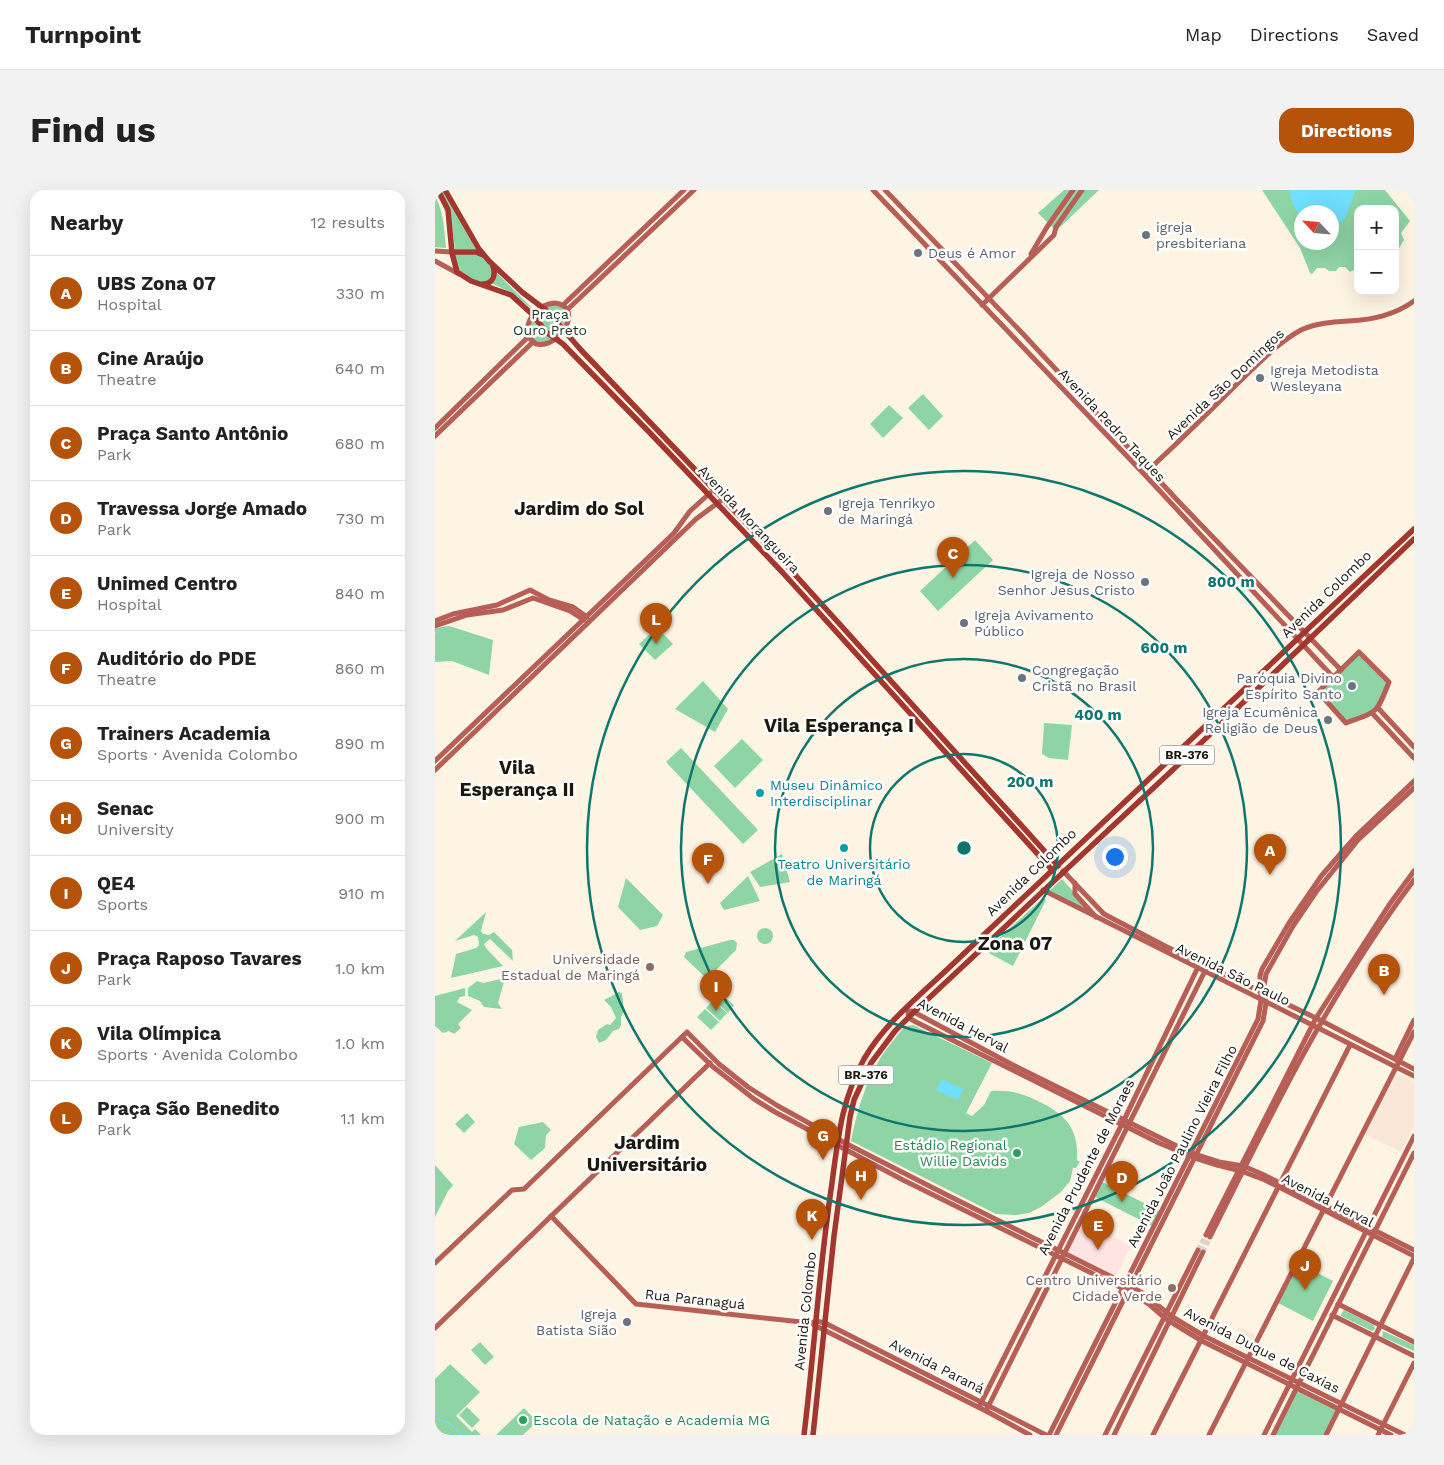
<!DOCTYPE html>
<html lang="en">
<head>
<meta charset="utf-8">
<style>
  body { margin:0; font-family:"Work Sans",sans-serif; background:#f2f2f2; color:#222 }
  .controls { position:absolute; right:15px; top:15px; display:grid; overflow:hidden; border-radius:10px; box-shadow:0 5px 20px #0002 }
  .controls button { width:45px; height:45px; display:grid; place-items:center; padding:0; border:0; border-bottom:1px solid #e0e0e0; background:#fff; color:#222; font:25px sans-serif }
  .compass { position:absolute; left:859px; top:15px; width:45px; height:45px; border-radius:50%; background:#fff; box-shadow:0 5px 20px #0002; rotate:296deg }
  .you { position:absolute; left:679px; top:666px; width:18px; height:18px; margin:-12px; border:4px solid #fff; border-radius:50%; background:#1a73e8; box-shadow:0 0 0 8px #1a73e833 }
  .badge { display:grid; place-items:center; width:32px; height:32px; border-radius:50%; background:#b45309; color:#fff; font-size:16px; font-weight:700 }
  .pin { position:absolute; translate:-50% -41px; filter:drop-shadow(0 1px 2px #0008) }
  .pin::after { content:''; position:absolute; top:26px; width:18px; height:15px; background:inherit; clip-path:polygon(0 0,100% 0,50% 100%) }
  .list { margin:0; padding:0; list-style:none }
  h2 { display:flex; justify-content:space-between; align-items:center; height:65px; margin:0; padding:0 20px; font-size:21px }
  h2 small { font-size:16px; font-weight:400; color:#767676 }
  .list li { display:grid; grid-template-columns:32px 1fr auto; gap:15px; align-items:center; box-sizing:border-box; height:75px; padding:0 20px; border-top:1px solid #e0e0e0 }
  .list b { display:block; font-size:19px; white-space:nowrap }
  .list p { margin:0; font-size:16px; white-space:nowrap; color:#767676 }
  .list em { font-size:16px; font-style:normal; color:#767676 }
  .map { position:relative; flex:none; width:979px; height:1245px; overflow:hidden; border-radius:15px }
  header { display:flex; align-items:center; gap:30px; box-sizing:border-box; height:70px; padding:0 25px; background:#fff; border-bottom:1px solid #e0e0e0 }
  header strong { font-size:24px }
  nav { display:flex; gap:28px; margin-inline-start:auto; font-size:18px }
  .intro { display:flex; align-items:center; justify-content:space-between; box-sizing:border-box; height:120px; padding:0 30px }
  h1 { margin:0; font-size:35px }
  .button { padding:12px 22px; border-radius:15px; background:#b45309; color:#fff; font-size:18px; font-weight:700 }
  main { display:flex; gap:30px; padding:0 30px }
  aside { flex:1; background:#fff; border-radius:15px; box-shadow:0 5px 20px #0002 }
  .map>svg:first-child { display:block }
  .commercial { fill:#fbe7d8 }
  .medical { fill:#ffe4e4 }
  .green { fill:#8ed4a5; fill-rule:evenodd }
  .water { fill:#71dffe }
  .lines { fill:none; stroke-linecap:round; stroke-linejoin:round }
  .stream { stroke:#71dffe; stroke-width:1 }
  .secondary-tunnel { stroke:#dbd3c3; stroke-width:5; stroke-dasharray:5 2.5; stroke-linecap:butt }
  .secondary { stroke:#b75f56; stroke-width:5 }
  .primary { stroke:#a33730; stroke-width:5.5 }
  .ring { fill:none; stroke:#0f766e; stroke-width:2.5 }
  .worship-dot { fill:#6b7280; stroke:#fff; stroke-width:2 }
  .culture-dot { fill:#0f9aa8; stroke:#fff; stroke-width:2 }
  .education-dot { fill:#8d6e63; stroke:#fff; stroke-width:2 }
  .leisure-dot { fill:#2e9e5b; stroke:#fff; stroke-width:2 }
  .labels { text-anchor:middle; stroke-width:5; stroke-linejoin:round; paint-order:stroke }
  .shield { fill:#fff; stroke:#615d56; stroke-width:1 }
  .shield-label { font-size:12px; font-weight:bold; fill:#1d180d }
  .worship-label { font-size:14px; fill:#5b616d; stroke:#fff; text-anchor:start }
  .park-label { font-size:14px; fill:#163823; stroke:#fff }
  .street-label { font-size:14px; fill:#1d180d; stroke:#fff }
  .culture-label { font-size:14px; fill:#0d838f; stroke:#fff; text-anchor:start }
  .education-label { font-size:14px; fill:#785e54; stroke:#fff; text-anchor:end }
  .leisure-label { font-size:14px; fill:#27864d; stroke:#fff; text-anchor:end }
  .district-label { font-size:19px; font-weight:bold; fill:#1d180d; stroke:#fff }
  .centre { fill:#0f766e; stroke:#fff; stroke-width:2.5 }
  .ring-label { font-size:15px; text-anchor:middle; font-weight:bold; fill:#0f766e; stroke:#fff; stroke-width:5; stroke-linejoin:round; paint-order:stroke }
</style>
</head>
<body>
<header>
<strong>Turnpoint</strong>
<nav><a>Map</a><a>Directions</a><a>Saved</a></nav>
</header>
<div class="intro"><h1>Find us</h1><a class="button">Directions</a></div>
<main>
<aside>
<h2>Nearby<small>12 results</small></h2>
<ul class="list">
<li><span class="badge">A</span><div><b>UBS Zona 07</b><p>Hospital</p></div><em>330 m</em></li>
<li><span class="badge">B</span><div><b>Cine Araújo</b><p>Theatre</p></div><em>640 m</em></li>
<li><span class="badge">C</span><div><b>Praça Santo Antônio</b><p>Park</p></div><em>680 m</em></li>
<li><span class="badge">D</span><div><b>Travessa Jorge Amado</b><p>Park</p></div><em>730 m</em></li>
<li><span class="badge">E</span><div><b>Unimed Centro</b><p>Hospital</p></div><em>840 m</em></li>
<li><span class="badge">F</span><div><b>Auditório do PDE</b><p>Theatre</p></div><em>860 m</em></li>
<li><span class="badge">G</span><div><b>Trainers Academia</b><p>Sports · Avenida Colombo</p></div><em>890 m</em></li>
<li><span class="badge">H</span><div><b>Senac</b><p>University</p></div><em>900 m</em></li>
<li><span class="badge">I</span><div><b>QE4</b><p>Sports</p></div><em>910 m</em></li>
<li><span class="badge">J</span><div><b>Praça Raposo Tavares</b><p>Park</p></div><em>1.0 km</em></li>
<li><span class="badge">K</span><div><b>Vila Olímpica</b><p>Sports · Avenida Colombo</p></div><em>1.0 km</em></li>
<li><span class="badge">L</span><div><b>Praça São Benedito</b><p>Park</p></div><em>1.1 km</em></li>
</ul>
</aside>
<div class="map">
<svg width="979" height="1245" viewBox="0 0 979 1245">
  <rect width="100%" height="100%" fill="#fdf4e3"/>
  <g class="commercial">
    <polygon points="960,883 979,892 979,936 966,962 929,944"/>
    <polygon points="804,1137 820,1144 812,1161 796,1154 798,1148 810,1153 813,1147 802,1141"/>
  </g>
  <polygon class="medical" points="646,1031 696,1056 680,1088 629,1063"/>
  <g class="green">
    <polygon points="4,0 8,0 41,59 20,59 16,28"/>
    <polygon points="629,0 664,0 621,41 603,23"/>
    <path d="M827,0h123l25,31 -9,12 3,7 -9,15v-46h-37v55l-2,5 -6,3 -5,-5h-6l-3,4h-7l-4,-3h-8l-5,6 -2,-1 -10,-25zM866,22h30v30h-30z"/>
    <path d="M0,6c9,16 9,34 11,52l-11,-1z"/>
    <path d="M17,63c25,1 25,-2 42,16l-7,15 -15,-4 -17,-11z"/>
    <polygon points="62,83 98,119 97,119 75,102 56,93"/>
    <polygon points="123,113 133,124 126,144 105,155 92,144 93,137 106,117"/>
    <polygon points="488,204 508,226 494,240 473,218"/>
    <polygon points="454,215 468,228 448,248 435,234"/>
    <polygon points="540,350 558,370 503,421 485,401"/>
    <polygon points="14,436 58,450 54,485 17,471 0,472 0,438"/>
    <polygon points="222,437 238,454 220,470 204,454"/>
    <polygon points="924,462 954,492 943,518 911,533 883,502"/>
    <polygon points="268,491 293,519 280,542 240,519"/>
    <polygon points="609,533 637,535 633,570 614,568 607,564"/>
    <polygon points="307,549 328,570 300,598 279,576"/>
    <polygon points="246,558 323,640 308,654 231,572"/>
    <polygon points="347,664 355,692 325,697 315,682"/>
    <polygon points="313,686 325,711 289,720 285,713"/>
    <polygon points="191,688 228,725 222,736 205,740 183,717"/>
    <polygon points="627,689 663,729 612,703"/>
    <polygon points="608,708 611,710 578,776 550,761"/>
    <polygon points="51,722 46,741 48,744 54,745 59,742 77,760 78,771 55,749 49,754 51,758 68,776 16,788 21,764 41,758 44,755 43,747 39,745 20,751"/>
    <circle cx="330" cy="746" r="8"/>
    <polygon points="295,750 299,750 302,753 301,760 272,789 249,767 251,762"/>
    <polygon points="70,788 63,813 67,819 49,817 45,811 33,806 33,798 42,791 48,793"/>
    <polygon points="30,798 30,806 25,807 22,812 37,820 23,834 26,838 19,844 14,841 8,843 0,836 0,806"/>
    <polygon points="184,802 187,803 189,821 186,827 186,835 184,839 178,841 171,850 164,853 161,847 163,840 172,834 175,835 181,828 176,817 169,810"/>
    <polygon points="285,803 299,815 293,823 279,810"/>
    <polygon points="278,810 292,823 285,831 271,818"/>
    <polygon points="270,819 284,832 276,840 262,827"/>
    <path d="M478,835l79,38 -26,50 6,3 12,-11 7,-14c20,-1 31,2 49,11 26,13 39,27 37,58l3,2 -4,6h-3l-3,13 -9,11 -20,15 -12,6 -13,2 -20,-1 -145,-73c6,-30 14,-58 30,-84 7,-11 16,-21 24,-31z"/>
    <polygon points="32,923 40,932 29,943 20,934"/>
    <polygon points="108,932 116,940 111,945 110,958 96,970 79,954 84,937"/>
    <polygon points="0,975 18,995 13,1001 0,1027"/>
    <polygon points="665,991 727,1022 719,1037 658,1006"/>
    <polygon points="861,1072 898,1091 878,1131 841,1112"/>
    <polygon points="909,1120 939,1135 940,1139 937,1141 906,1126 906,1124"/>
    <polygon points="948,1141 979,1155 979,1161 947,1147"/>
    <polygon points="45,1152 59,1167 50,1175 36,1160"/>
    <polygon points="15,1174 45,1202 21,1226 37,1242 40,1239 46,1245 0,1245 0,1189"/>
    <polygon points="861,1197 904,1218 891,1245 838,1245"/>
    <polygon points="32,1217 45,1230 37,1238 24,1225"/>
    <polygon points="89,1218 102,1232 88,1245 61,1245"/>
  </g>
  <g class="water">
    <polygon points="854,0 921,0 910,28 897,42 896,22 866,22 866,26 858,15"/>
    <polygon points="507,889 528,899 523,910 501,900"/>
  </g>
  <g class="lines">
    <g class="stream">
      <polyline points="0,444 4,442"/>
      <polyline points="0,1228 15,1234 26,1245"/>
    </g>
    <g class="secondary-tunnel">
      <polyline points="763,1060 771,1045"/>
      <polyline points="768,1062 775,1047"/>
    </g>
    <g class="secondary">
      <polyline points="438,0 709,284 898,487"/>
      <polyline points="450,0 589,145 745,313 906,480"/>
      <polyline points="0,61 17,62"/>
      <polyline points="596,64 612,37 638,0"/>
      <polyline points="0,71 24,84"/>
      <path d="M120,113c30,4 5,46 -19,41l-8,-7c-4,-17 10,-33 27,-34z"/>
      <polyline points="128,115 249,0"/>
      <polyline points="547,115 619,45 621,37 647,0"/>
      <polyline points="132,120 259,0"/>
      <polyline points="0,238 93,147"/>
      <polyline points="0,246 98,152"/>
      <path d="M711,282c31,-28 61,-58 91,-88 19,-18 40,-41 64,-54 15,-7 32,-8 48,-9 23,-1 46,-6 65,-20"/>
      <polyline points="0,431 18,424 62,415 95,400 114,410 138,417 152,427"/>
      <polyline points="0,436 32,425 68,420 98,408 135,421 149,430"/>
      <path d="M924,462l30,30c-13,33 -11,29 -43,41l-28,-31z"/>
      <polyline points="943,518 979,557"/>
      <polyline points="937,523 979,568"/>
      <polyline points="0,571 239,343 255,321 275,303"/>
      <polyline points="0,580 261,329 288,309"/>
      <polyline points="628,681 669,724 730,756 883,829 979,879"/>
      <polyline points="640,693 640,704 661,727"/>
      <polyline points="608,700 979,886"/>
      <polyline points="472,817 474,828 481,832 724,953 760,968 782,975 806,981 830,990 979,1066"/>
      <polyline points="477,821 576,874 756,963 784,972 808,976 827,984 979,1060"/>
      <polyline points="247,847 277,876 319,909 340,922 468,990 693,1101 715,1115 731,1129 767,1151 956,1245"/>
      <polyline points="960,869 979,830"/>
      <polyline points="116,1026 201,1114 376,1133 381,1131 390,1133 611,1245"/>
      <polyline points="771,1045 881,828 954,715 979,681"/>
      <path d="M775,1047c61,-123 121,-247 204,-357"/>
      <polyline points="0,1073 77,1000 89,999 252,842 284,874 313,897 343,916 410,953 512,1005 695,1096 709,1104 736,1126 769,1146 970,1245"/>
      <polyline points="903,1114 979,1152"/>
      <polyline points="897,1125 979,1166"/>
      <polyline points="379,1135 551,1221 595,1245"/>
      <polyline points="0,1138 275,873"/>
      <polyline points="544,1217 689,930 765,773"/>
      <polyline points="551,1221 772,777"/>
      <polyline points="614,1245 823,829 826,810 825,786 827,779 854,733 887,685 922,645 979,591"/>
      <polyline points="621,1245 828,831 831,813 829,796 831,784 858,736 881,702 923,650 979,598"/>
      <polyline points="670,1245 763,1060"/>
      <polyline points="679,1245 768,1062"/>
      <polyline points="718,1245 915,855"/>
      <polyline points="774,1245 979,842"/>
      <polyline points="829,1245 979,946"/>
      <polyline points="838,1245 979,963"/>
      <polyline points="891,1245 979,1068"/>
      <polyline points="943,1245 979,1173"/>
    </g>
    <g class="primary">
      <polyline points="3,0 13,20 17,63 22,82 36,91 76,105 98,125 111,142 128,154 217,245 348,383 618,681"/>
      <polyline points="10,0 44,59 54,71 87,102 112,121 146,160 354,378 623,676"/>
      <polyline points="17,62 41,62 48,65"/>
      <path d="M48,94c10,0 13,-9 10,-18"/>
      <path d="M369,1245c10,-82 15,-164 27,-245 7,-49 9,-87 33,-131 22,-38 60,-67 91,-97l459,-433"/>
      <polyline points="378,1245 399,1046 415,927 419,910 436,873 460,841 479,822 744,574 979,349"/>
    </g>
  </g>
  <g class="ring">
    <circle cx="529" cy="658" r="94"/>
    <circle cx="529" cy="658" r="189"/>
    <circle cx="529" cy="658" r="283"/>
    <circle cx="529" cy="658" r="377"/>
  </g>
  <g class="worship-dot">
    <circle cx="711" cy="45" r="5"/>
    <circle cx="483" cy="63" r="5"/>
    <circle cx="825" cy="188" r="5"/>
    <circle cx="393" cy="321" r="5"/>
    <circle cx="710" cy="392" r="5"/>
    <circle cx="529" cy="433" r="5"/>
    <circle cx="587" cy="488" r="5"/>
    <circle cx="917" cy="496" r="5"/>
    <circle cx="893" cy="530" r="5"/>
    <circle cx="192" cy="1132" r="5"/>
  </g>
  <g class="culture-dot">
    <circle cx="325" cy="603" r="5"/>
    <circle cx="409" cy="658" r="5"/>
  </g>
  <g class="education-dot">
    <circle cx="215" cy="777" r="5"/>
    <circle cx="737" cy="1098" r="5"/>
  </g>
  <g class="leisure-dot">
    <circle cx="582" cy="963" r="5"/>
    <circle cx="88" cy="1230" r="5"/>
  </g>
  <g class="labels">
    <g class="shield">
      <rect x="724.5" y="555.5" width="55" height="19" rx="4"/>
      <rect x="403.5" y="875.5" width="55" height="19" rx="4"/>
    </g>
    <g class="shield-label">
      <text x="752" y="569">BR-376</text>
      <text x="431" y="889">BR-376</text>
    </g>
    <g class="worship-label">
      <text x="721" y="42">igreja<tspan x="721" dy="16">presbiteriana</tspan></text>
      <text x="493" y="68">Deus é Amor</text>
      <text x="835" y="185">Igreja Metodista<tspan x="835" dy="16">Wesleyana</tspan></text>
      <text x="403" y="318">Igreja Tenrikyo<tspan x="403" dy="16">de Maringá</tspan></text>
      <text x="700" y="389" text-anchor="end">Igreja de Nosso<tspan x="700" dy="16">Senhor Jesus Cristo</tspan></text>
      <text x="539" y="430">Igreja Avivamento<tspan x="539" dy="16">Público</tspan></text>
      <text x="597" y="485">Congregação<tspan x="597" dy="16">Cristã no Brasil</tspan></text>
      <text x="907" y="493" text-anchor="end">Paróquia Divino<tspan x="907" dy="16">Espírito Santo</tspan></text>
      <text x="883" y="527" text-anchor="end">Igreja Ecumênica<tspan x="883" dy="16">Religião de Deus</tspan></text>
      <text x="182" y="1129" text-anchor="end">Igreja<tspan x="182" dy="16">Batista Sião</tspan></text>
    </g>
    <g class="park-label">
      <text x="115" y="129">Praça<tspan x="115" dy="16">Ouro Preto</tspan></text>
    </g>
    <g class="street-label">
      <text transform="translate(790 194) rotate(-43)" y="5">Avenida São Domingos</text>
      <text transform="translate(677 235) rotate(47)" y="5">Avenida Pedro Taques</text>
      <text transform="translate(314 329) rotate(47)" y="5">Avenida Morangueira</text>
      <text transform="translate(891 404) rotate(-44)" y="5">Avenida Colombo</text>
      <text transform="translate(596 682) rotate(-44)" y="5">Avenida Colombo</text>
      <text transform="translate(798 784) rotate(26)" y="5">Avenida São Paulo</text>
      <text transform="translate(528 835) rotate(28)" y="5">Avenida Herval</text>
      <text transform="translate(747 956) rotate(-63)" y="5">Avenida João Paulino Vieira Filho</text>
      <text transform="translate(651 977) rotate(-63)" y="5">Avenida Prudente de Moraes</text>
      <text transform="translate(893 1010) rotate(27)" y="5">Avenida Herval</text>
      <text transform="translate(260 1109) rotate(6)" y="5">Rua Paranaguá</text>
      <text transform="translate(370 1121) rotate(-84)" y="5">Avenida Colombo</text>
      <text transform="translate(827 1160) rotate(27)" y="5">Avenida Duque de Caxias</text>
      <text transform="translate(502 1176) rotate(27)" y="5">Avenida Paraná</text>
    </g>
    <g class="culture-label">
      <text x="335" y="600">Museu Dinâmico<tspan x="335" dy="16">Interdisciplinar</tspan></text>
      <text x="409" y="679" text-anchor="middle">Teatro Universitário<tspan x="409" dy="16">de Maringá</tspan></text>
    </g>
    <g class="education-label">
      <text x="205" y="774">Universidade<tspan x="205" dy="16">Estadual de Maringá</tspan></text>
      <text x="727" y="1095">Centro Universitário<tspan x="727" dy="16">Cidade Verde</tspan></text>
    </g>
    <g class="leisure-label">
      <text x="572" y="960">Estádio Regional<tspan x="572" dy="16">Willie Davids</tspan></text>
      <text x="98" y="1235" text-anchor="start">Escola de Natação e Academia MG</text>
    </g>
    <g class="district-label">
      <text x="144" y="325">Jardim do Sol</text>
      <text x="404" y="542">Vila Esperança I</text>
      <text x="82" y="584">Vila<tspan x="82" dy="22">Esperança II</tspan></text>
      <text x="580" y="760">Zona 07</text>
      <text x="212" y="959">Jardim<tspan x="212" dy="22">Universitário</tspan></text>
    </g>
  </g>
  <circle cx="529" cy="658" r="8" class="centre"/>
  <g class="ring-label">
    <text x="796" y="397">800 m</text>
    <text x="729" y="463">600 m</text>
    <text x="663" y="530">400 m</text>
    <text x="595" y="597">200 m</text>
  </g>
</svg>
<div class="controls">
<button>+</button>
<button>−</button>
</div>
<svg class="compass" viewBox="-18 -18 36 36"><path d="M0-13l5 13h-10z" fill="#e53935"/><path d="M0 13l5-13h-10z" fill="#767676"/></svg>
<div class="you"></div>
<div class="pin badge" style="left:835px;top:685px">A</div>
<div class="pin badge" style="left:949px;top:805px">B</div>
<div class="pin badge" style="left:518px;top:388px">C</div>
<div class="pin badge" style="left:687px;top:1012px">D</div>
<div class="pin badge" style="left:663px;top:1060px">E</div>
<div class="pin badge" style="left:273px;top:694px">F</div>
<div class="pin badge" style="left:388px;top:970px">G</div>
<div class="pin badge" style="left:426px;top:1010px">H</div>
<div class="pin badge" style="left:281px;top:821px">I</div>
<div class="pin badge" style="left:870px;top:1100px">J</div>
<div class="pin badge" style="left:377px;top:1050px">K</div>
<div class="pin badge" style="left:221px;top:454px">L</div>
</div>
</main>
</body>
</html>
